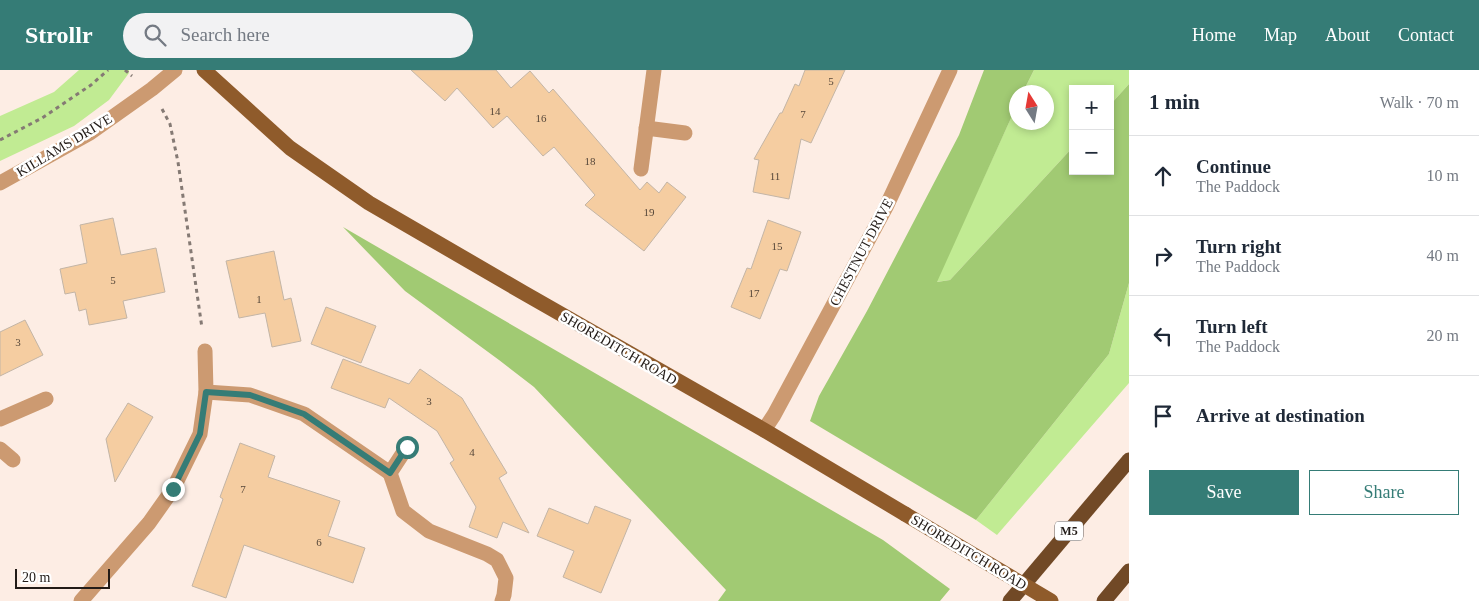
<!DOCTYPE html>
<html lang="en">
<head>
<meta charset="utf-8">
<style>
  body { margin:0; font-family:"Times New Roman",serif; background:#f2f2f3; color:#1f2937 }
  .controls { position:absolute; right:15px; top:15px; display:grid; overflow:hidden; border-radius:0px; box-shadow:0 2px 8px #0003 }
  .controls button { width:45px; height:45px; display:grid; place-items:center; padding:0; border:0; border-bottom:1px solid #e0e1e3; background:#fff; color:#1f2937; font:25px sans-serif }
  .compass { position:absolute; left:1009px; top:15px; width:45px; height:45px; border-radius:50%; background:#fff; box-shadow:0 2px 8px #0003; rotate:349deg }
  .scale { position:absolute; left:15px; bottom:12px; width:95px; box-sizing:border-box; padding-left:5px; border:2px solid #221b17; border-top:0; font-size:14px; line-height:18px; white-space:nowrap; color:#221b17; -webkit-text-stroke:4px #fff; paint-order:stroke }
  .stop { position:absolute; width:15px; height:15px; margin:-11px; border:4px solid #357c76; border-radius:50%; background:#fff }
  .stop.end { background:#357c76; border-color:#fff; box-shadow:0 1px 5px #0008 }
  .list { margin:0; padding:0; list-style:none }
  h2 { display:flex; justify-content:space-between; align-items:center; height:65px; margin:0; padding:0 20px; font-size:21px }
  h2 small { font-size:16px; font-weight:400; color:#747a83 }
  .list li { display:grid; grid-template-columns:32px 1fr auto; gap:15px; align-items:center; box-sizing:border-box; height:80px; padding:0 20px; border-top:1px solid #e0e1e3 }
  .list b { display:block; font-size:19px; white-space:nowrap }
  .list p { margin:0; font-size:16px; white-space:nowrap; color:#747a83 }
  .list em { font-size:16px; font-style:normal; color:#747a83 }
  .actions { display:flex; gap:10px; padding:15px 20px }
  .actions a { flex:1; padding:11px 0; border:1px solid #357c76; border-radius:0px; text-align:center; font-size:18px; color:#357c76 }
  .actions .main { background:#357c76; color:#fff }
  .icon { flex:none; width:28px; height:28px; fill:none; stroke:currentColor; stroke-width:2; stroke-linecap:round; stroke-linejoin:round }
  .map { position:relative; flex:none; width:1129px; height:531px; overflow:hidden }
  header { display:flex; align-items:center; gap:30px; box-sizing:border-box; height:70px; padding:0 25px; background:#357c76; color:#fff }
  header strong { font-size:24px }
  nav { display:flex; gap:28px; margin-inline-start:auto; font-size:18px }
  .search { width:350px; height:45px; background:#f2f2f3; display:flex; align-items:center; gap:12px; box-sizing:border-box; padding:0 18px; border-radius:28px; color:#747a83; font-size:19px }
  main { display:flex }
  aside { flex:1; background:#fff }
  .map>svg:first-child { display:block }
  .green { fill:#c1eb93 }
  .forest { fill:#a1ca73 }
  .building { fill:#f5cda1; stroke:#c3b5a6 }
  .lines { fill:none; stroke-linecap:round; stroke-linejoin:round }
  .path { stroke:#857a74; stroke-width:3; stroke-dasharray:4 4; stroke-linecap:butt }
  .minor { stroke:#cc9a71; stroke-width:15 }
  .major { stroke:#8f5b2b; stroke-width:15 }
  .highway { stroke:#714926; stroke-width:15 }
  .major-bridge { stroke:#8f5b2b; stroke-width:15 }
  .route { stroke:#357c76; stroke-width:6 }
  .labels { text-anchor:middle; stroke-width:5; stroke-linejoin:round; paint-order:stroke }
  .number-label { font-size:11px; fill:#57483a }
  .shield { fill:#fff; stroke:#645f5d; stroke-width:1 }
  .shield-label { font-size:12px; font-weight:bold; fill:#221b17 }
  .street-label { font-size:14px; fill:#221b17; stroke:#fff }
</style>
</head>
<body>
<header>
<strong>Strollr</strong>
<div class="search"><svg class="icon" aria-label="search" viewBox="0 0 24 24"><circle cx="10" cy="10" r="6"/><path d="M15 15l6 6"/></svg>Search here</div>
<nav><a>Home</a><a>Map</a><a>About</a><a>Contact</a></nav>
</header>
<main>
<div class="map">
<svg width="1129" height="531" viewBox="0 0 1129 531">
  <rect width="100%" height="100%" fill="#fdede4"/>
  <g class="green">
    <polygon points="79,0 129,0 129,3 109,30 74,56 0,91 0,46 54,22"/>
    <polygon points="1034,0 1129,0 1129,14 1110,35 1110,19 1073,19 1073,77 950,210 936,212 1016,37 1016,52 1046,52 1046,22 1023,22"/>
    <polygon points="1129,213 1129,313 997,465 976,450 1109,284"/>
  </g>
  <g class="forest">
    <polygon points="984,0 1034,0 1023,22 1016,22 1016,37 937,212 950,210 1073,77 1073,101 1110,101 1110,35 1129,14 1129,213 1109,284 976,450 810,351 819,326 867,241 959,65"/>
    <polygon points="343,157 883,470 950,519 940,531 718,531 726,520 534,317 499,290 405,221"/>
  </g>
  <g class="building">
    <polygon points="411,0 496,0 511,18 530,1 549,23 553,19 640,120 647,112 659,123 667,112 686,127 644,181 585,135 595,125 554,77 543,86 507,46 493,58 457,18 445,31"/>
    <polygon points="805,0 845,0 811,73 801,69 789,129 753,122 759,90 754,89 780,43 782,43 795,14 799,16"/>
    <polygon points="113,148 121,185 156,178 165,222 123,231 127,248 89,255 86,239 79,241 75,222 65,224 60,199 87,193 80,155"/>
    <polygon points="768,150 801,162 787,201 780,199 760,249 731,237 747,198 751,199"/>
    <polygon points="274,181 284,230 291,228 301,271 272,277 265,243 239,248 226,191"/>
    <polygon points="326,237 376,256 361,293 311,274"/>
    <polygon points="25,250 43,285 0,306 0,262"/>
    <polygon points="343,289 409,314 420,299 462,328 507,403 499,408 529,463 503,452 497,468 469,457 476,437 450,393 454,390 437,361 389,328 385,338 331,318"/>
    <polygon points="128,333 153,347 115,412 106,369"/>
    <polygon points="240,373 275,386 268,407 340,431 328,466 365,478 353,513 244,475 226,528 192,516 223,429 220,427"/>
    <polygon points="595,436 631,450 601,523 563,507 574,481 537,466 549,438 588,454"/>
  </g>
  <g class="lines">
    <g class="path">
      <polyline points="125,0 132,6"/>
      <polyline points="162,39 170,54 178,92 202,258"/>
      <polyline points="0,70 42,48 91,15 108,0"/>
    </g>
    <g class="minor">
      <polyline points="646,58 685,63"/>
      <polyline points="641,99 654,0"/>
      <polyline points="0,113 90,63 152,19 175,0"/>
      <polyline points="205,281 206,322"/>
      <polyline points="0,349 46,329"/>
      <polyline points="764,360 774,345 886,137 950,0"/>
      <polyline points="407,377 390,403 403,441 429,461 487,484 497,490 506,508 504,525 502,531"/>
      <polyline points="0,379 13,390"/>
      <polyline points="81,531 149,453 173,419 200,364 206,322 250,325 304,344 390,403"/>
    </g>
    <polyline class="major" points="204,0 290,78 369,133 524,223 764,360 905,444"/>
    <g class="highway">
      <polyline points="1010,531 1129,390"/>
      <polyline points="1104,531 1129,501"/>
    </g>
    <polyline class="major-bridge" points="905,444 1051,531"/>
  </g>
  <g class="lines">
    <polyline class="route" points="173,419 200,364 206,322 250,325 304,344 390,403 407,377"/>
  </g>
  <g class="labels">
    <g class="number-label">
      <text x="831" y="15">5</text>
      <text x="495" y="45">14</text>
      <text x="803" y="48">7</text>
      <text x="541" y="52">16</text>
      <text x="590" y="95">18</text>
      <text x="775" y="110">11</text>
      <text x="649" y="146">19</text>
      <text x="777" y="180">15</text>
      <text x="113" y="214">5</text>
      <text x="754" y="227">17</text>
      <text x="259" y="233">1</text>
      <text x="18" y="276">3</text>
      <text x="429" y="335">3</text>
      <text x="472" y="386">4</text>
      <text x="243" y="423">7</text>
      <text x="319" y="476">6</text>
    </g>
    <rect class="shield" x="1055" y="451.5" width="28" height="19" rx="4"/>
    <g class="shield-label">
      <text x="1069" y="465">M5</text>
    </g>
    <g class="street-label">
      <text transform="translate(64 75) rotate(-31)" y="5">KILLAMS DRIVE</text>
      <text transform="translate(861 182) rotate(-62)" y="5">CHESTNUT DRIVE</text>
      <text transform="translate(619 278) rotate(30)" y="5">SHOREDITCH ROAD</text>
      <text transform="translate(969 482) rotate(31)" y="5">SHOREDITCH ROAD</text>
    </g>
  </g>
</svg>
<div class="controls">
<button>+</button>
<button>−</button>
</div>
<svg class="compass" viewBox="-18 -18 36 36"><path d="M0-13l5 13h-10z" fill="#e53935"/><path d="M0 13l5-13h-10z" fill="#747a83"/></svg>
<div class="scale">20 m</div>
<div class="stop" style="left:407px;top:377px"></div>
<div class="stop end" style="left:173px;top:419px"></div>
</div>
<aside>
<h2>1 min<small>Walk · 70 m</small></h2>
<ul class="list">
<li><svg class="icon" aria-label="ahead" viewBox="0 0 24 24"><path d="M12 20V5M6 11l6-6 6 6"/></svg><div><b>Continue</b><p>The Paddock</p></div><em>10 m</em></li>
<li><svg class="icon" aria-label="right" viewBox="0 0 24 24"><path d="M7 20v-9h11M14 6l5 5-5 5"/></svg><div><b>Turn right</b><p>The Paddock</p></div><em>40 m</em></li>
<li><svg class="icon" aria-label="left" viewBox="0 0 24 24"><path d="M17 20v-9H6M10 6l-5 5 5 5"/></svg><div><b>Turn left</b><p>The Paddock</p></div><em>20 m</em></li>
<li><svg class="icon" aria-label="arrive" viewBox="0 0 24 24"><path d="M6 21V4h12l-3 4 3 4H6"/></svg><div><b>Arrive at destination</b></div></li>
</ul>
<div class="actions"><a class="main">Save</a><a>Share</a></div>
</aside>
</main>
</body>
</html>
